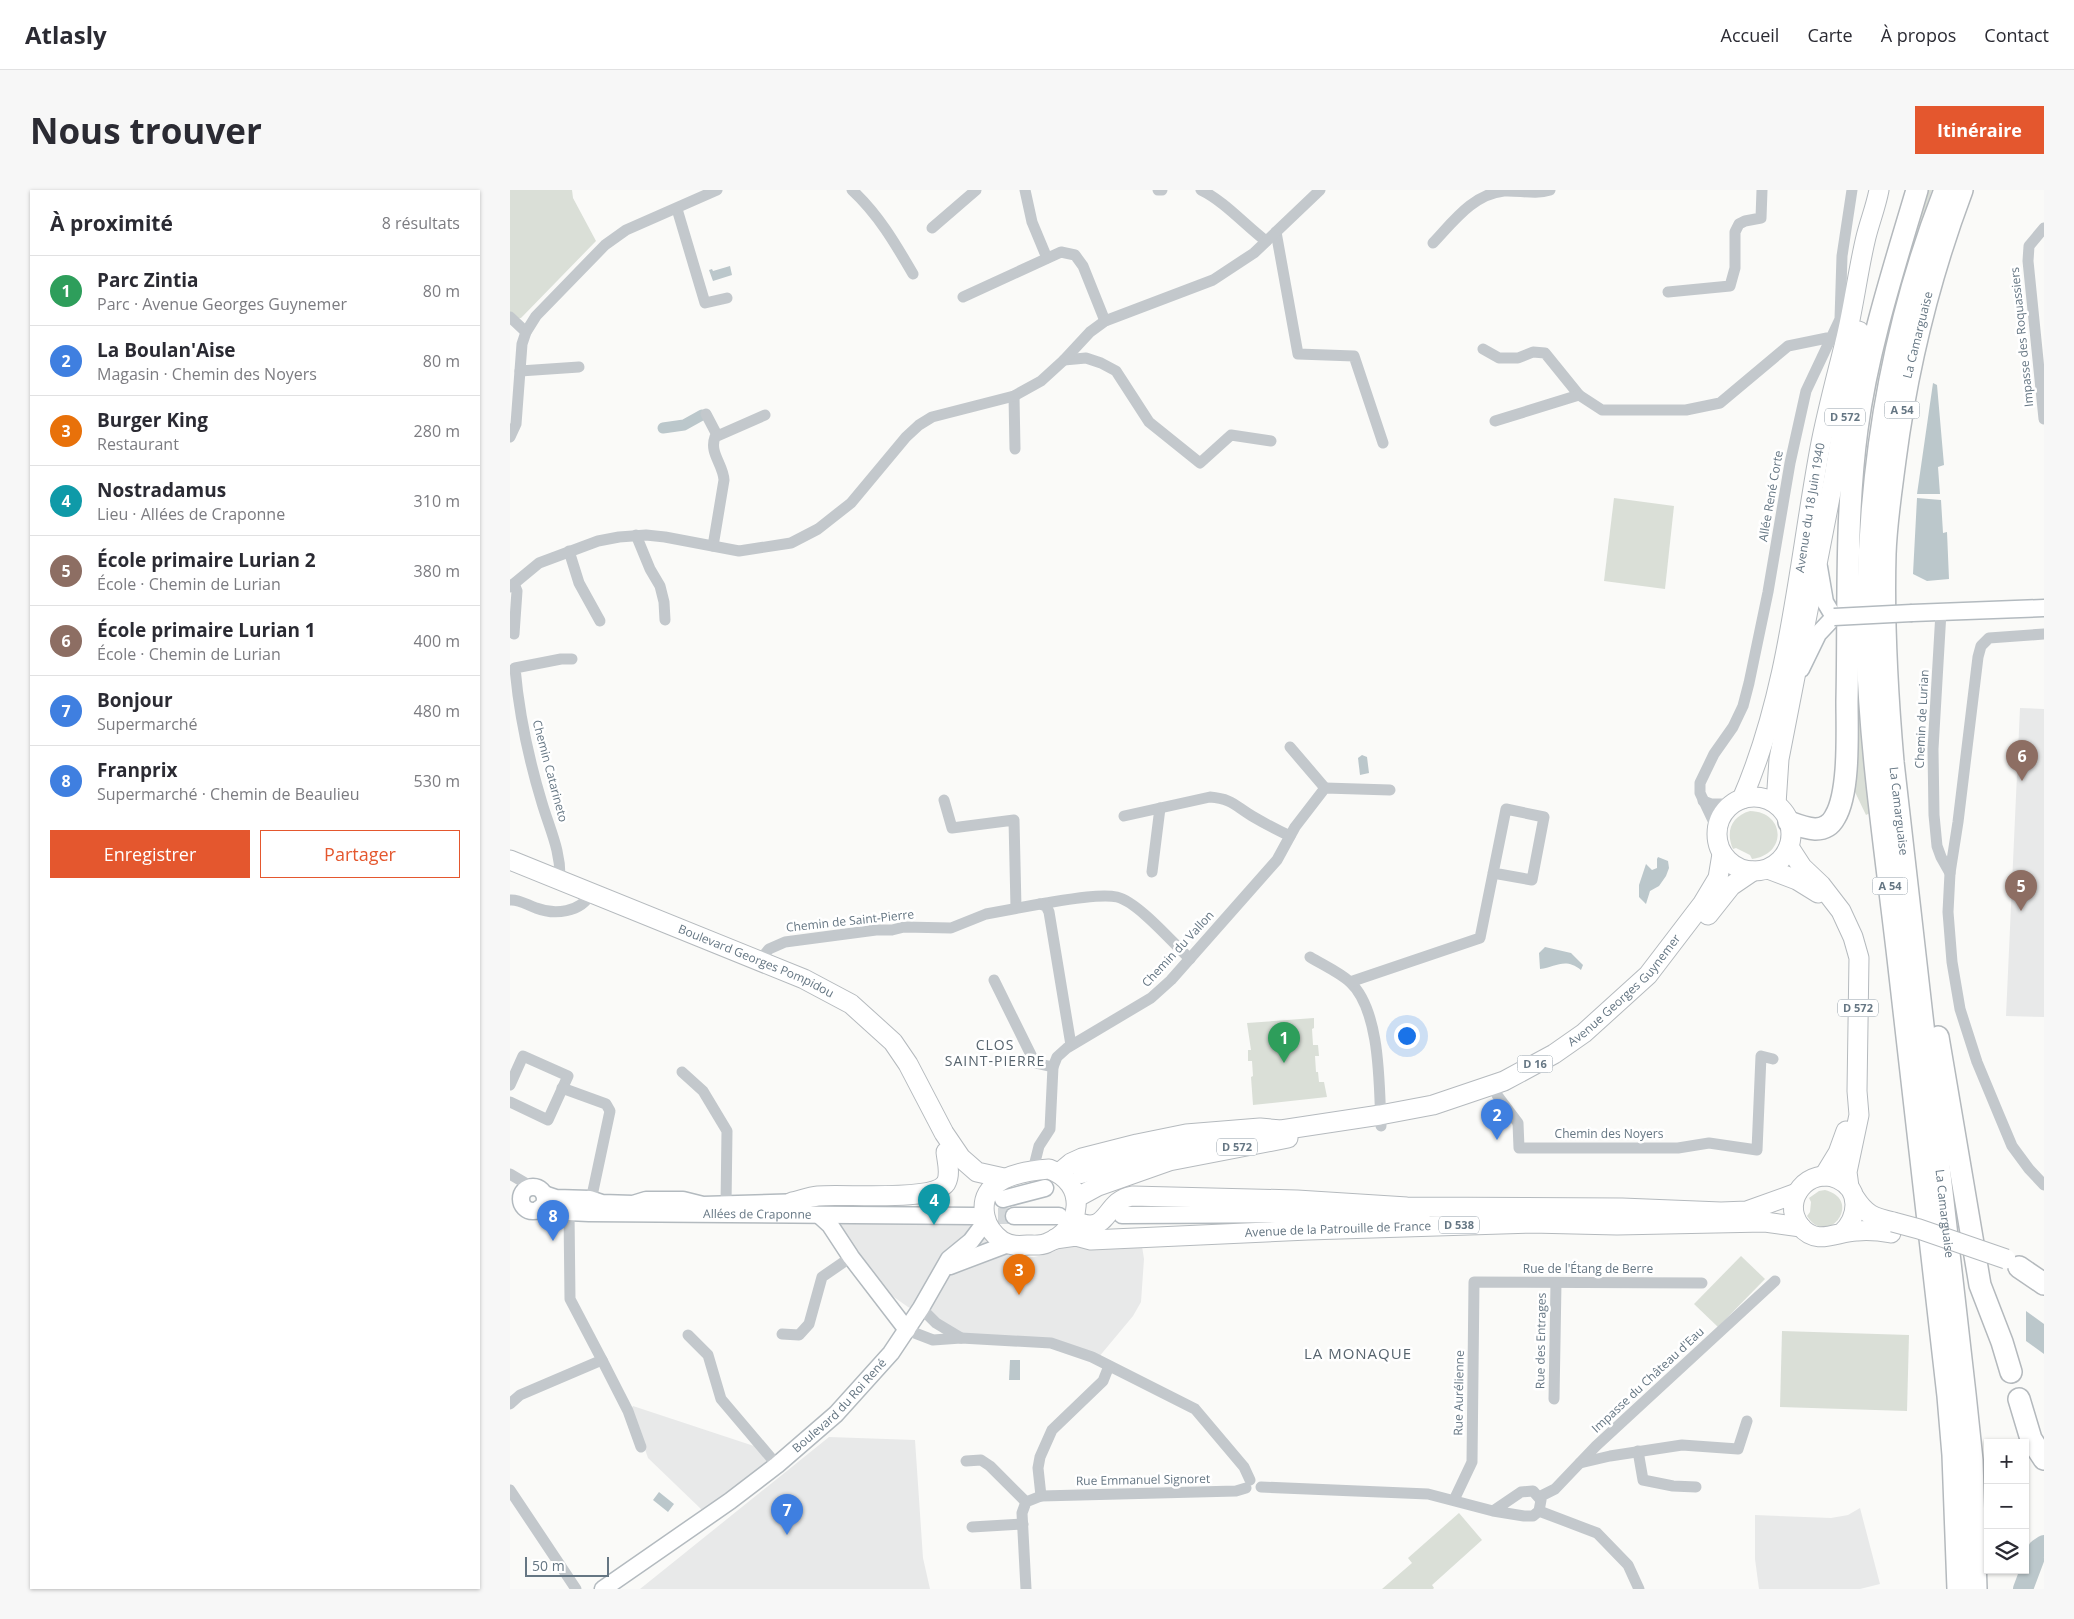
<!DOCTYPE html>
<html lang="fr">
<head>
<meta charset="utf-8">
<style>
  body { margin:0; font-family:"Open Sans",sans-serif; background:#f7f7f7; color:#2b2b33 }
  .controls { position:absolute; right:15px; bottom:15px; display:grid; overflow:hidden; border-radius:0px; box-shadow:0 1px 4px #0004 }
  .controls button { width:45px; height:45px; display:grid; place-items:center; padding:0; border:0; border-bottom:1px solid #e1e1e2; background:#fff; color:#2b2b33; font:25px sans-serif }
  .scale { position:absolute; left:15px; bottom:12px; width:84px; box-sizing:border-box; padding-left:5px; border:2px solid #657683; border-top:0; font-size:14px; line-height:18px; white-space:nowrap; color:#657683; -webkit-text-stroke:4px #fff; paint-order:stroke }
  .you { position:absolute; left:896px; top:845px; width:18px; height:18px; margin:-12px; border:4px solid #fff; border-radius:50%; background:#1a73e8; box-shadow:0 0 0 8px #1a73e833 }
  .badge { display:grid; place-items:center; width:32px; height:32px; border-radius:50%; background:#e4572e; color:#fff; font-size:16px; font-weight:700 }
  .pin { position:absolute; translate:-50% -41px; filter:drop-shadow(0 1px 2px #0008) }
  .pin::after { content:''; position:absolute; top:26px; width:18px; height:15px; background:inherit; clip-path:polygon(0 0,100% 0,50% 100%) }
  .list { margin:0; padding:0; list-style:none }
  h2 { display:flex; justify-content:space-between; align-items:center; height:65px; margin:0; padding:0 20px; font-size:21px }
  h2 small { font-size:16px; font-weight:400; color:#7c7c81 }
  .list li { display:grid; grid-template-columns:32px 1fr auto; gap:15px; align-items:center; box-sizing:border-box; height:70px; padding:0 20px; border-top:1px solid #e1e1e2 }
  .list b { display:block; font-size:19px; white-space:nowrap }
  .list p { margin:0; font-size:16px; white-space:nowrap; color:#7c7c81 }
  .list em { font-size:16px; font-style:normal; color:#7c7c81 }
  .actions { display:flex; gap:10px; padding:15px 20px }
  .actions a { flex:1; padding:11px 0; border:1px solid #e4572e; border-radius:0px; text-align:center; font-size:18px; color:#e4572e }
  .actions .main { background:#e4572e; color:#fff }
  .icon { flex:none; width:28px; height:28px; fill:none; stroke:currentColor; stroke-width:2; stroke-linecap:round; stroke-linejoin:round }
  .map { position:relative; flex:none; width:1534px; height:1399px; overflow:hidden; border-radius:0px }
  header { display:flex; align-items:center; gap:30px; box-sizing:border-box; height:70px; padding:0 25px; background:#fff; border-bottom:1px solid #e1e1e2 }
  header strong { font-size:24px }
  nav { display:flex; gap:28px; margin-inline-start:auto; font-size:18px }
  .intro { display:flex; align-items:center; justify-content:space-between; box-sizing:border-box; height:120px; padding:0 30px }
  h1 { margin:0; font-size:35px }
  .button { padding:12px 22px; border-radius:0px; background:#e4572e; color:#fff; font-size:18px; font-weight:700 }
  main { display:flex; gap:30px; padding:0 30px }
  aside { flex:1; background:#fff; border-radius:0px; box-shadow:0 1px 4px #0004 }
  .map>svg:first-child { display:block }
  .built { fill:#e8e9e9 }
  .green { fill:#dadfd7 }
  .water { fill:#bbc7cb }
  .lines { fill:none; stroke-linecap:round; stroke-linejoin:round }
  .canal { stroke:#bbc7cb; stroke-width:11 }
  .river { stroke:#bbc7cb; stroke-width:20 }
  .secondary-tunnel { stroke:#d5d9db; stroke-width:16; stroke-dasharray:16 8; stroke-linecap:butt }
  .secondary-casing { stroke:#b3babf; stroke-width:19 }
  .primary-casing { stroke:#b5babe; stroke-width:21 }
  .highway-casing { stroke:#b4b9bd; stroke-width:24 }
  .street { stroke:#c3c8cc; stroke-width:11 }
  .secondary { stroke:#fff; stroke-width:16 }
  .primary { stroke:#fff; stroke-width:19 }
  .highway { stroke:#fff; stroke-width:21 }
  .secondary-bridge-casing { stroke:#b3babf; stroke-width:19; stroke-linecap:butt }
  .primary-bridge-casing { stroke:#b5babe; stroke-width:21; stroke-linecap:butt }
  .secondary-bridge { stroke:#fff; stroke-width:16 }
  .primary-bridge { stroke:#fff; stroke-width:19 }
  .labels { text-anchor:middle; stroke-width:5; stroke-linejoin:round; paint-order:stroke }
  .shield { fill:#fff; stroke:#939fa8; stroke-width:1 }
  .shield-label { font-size:11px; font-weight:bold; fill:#657683 }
  .street-label { font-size:12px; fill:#657683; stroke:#fff }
  .neighbourhood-label { font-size:14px; letter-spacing:1px; fill:#57646e; stroke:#fff }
  .quarter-label { font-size:15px; letter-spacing:1px; fill:#57646e; stroke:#fff }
</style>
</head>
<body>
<header>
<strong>Atlasly</strong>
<nav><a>Accueil</a><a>Carte</a><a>À propos</a><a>Contact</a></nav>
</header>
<div class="intro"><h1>Nous trouver</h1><a class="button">Itinéraire</a></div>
<main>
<aside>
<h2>À proximité<small>8 résultats</small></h2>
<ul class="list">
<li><span class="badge" style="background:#2e9e5b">1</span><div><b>Parc Zintia</b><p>Parc · Avenue Georges Guynemer</p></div><em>80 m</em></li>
<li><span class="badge" style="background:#3f7fe0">2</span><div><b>La Boulan'Aise</b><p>Magasin · Chemin des Noyers</p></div><em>80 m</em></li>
<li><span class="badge" style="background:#e8710a">3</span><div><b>Burger King</b><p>Restaurant</p></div><em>280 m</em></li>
<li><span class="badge" style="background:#0f9aa8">4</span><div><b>Nostradamus</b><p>Lieu · Allées de Craponne</p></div><em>310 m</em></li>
<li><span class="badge" style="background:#8d6e63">5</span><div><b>École primaire Lurian 2</b><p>École · Chemin de Lurian</p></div><em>380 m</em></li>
<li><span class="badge" style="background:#8d6e63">6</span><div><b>École primaire Lurian 1</b><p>École · Chemin de Lurian</p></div><em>400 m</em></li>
<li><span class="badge" style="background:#3f7fe0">7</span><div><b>Bonjour</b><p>Supermarché</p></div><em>480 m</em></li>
<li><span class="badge" style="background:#3f7fe0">8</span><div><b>Franprix</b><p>Supermarché · Chemin de Beaulieu</p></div><em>530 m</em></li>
</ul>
<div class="actions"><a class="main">Enregistrer</a><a>Partager</a></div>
</aside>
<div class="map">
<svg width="1534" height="1399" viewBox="0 0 1534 1399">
  <rect width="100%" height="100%" fill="#fafaf8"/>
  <g class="built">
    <polygon points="1510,518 1534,519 1534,827 1496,826"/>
    <polygon points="315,1027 473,1029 499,1062 511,1067 524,1067 538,1064 558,1055 631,1050 634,1069 631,1112 623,1126 588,1168 581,1164 454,1145 398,1117 374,1100"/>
    <polygon points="123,1216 253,1259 263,1272 192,1320 138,1268 121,1219"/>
    <polygon points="319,1247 405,1250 413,1368 420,1399 130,1399"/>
    <polygon points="1350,1318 1370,1394 1350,1399 1249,1399 1245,1369 1245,1325 1321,1328 1338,1325"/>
  </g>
  <g class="green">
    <polygon points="0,0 62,0 63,8 86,51 11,128 0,130"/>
    <path d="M1414,0h8c-28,81 -52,164 -65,249 -3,20 -4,41 -6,61l5,-100z"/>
    <polygon points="1104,308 1164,316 1155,399 1094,391"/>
    <polygon points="1347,439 1360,623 1356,625 1345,602 1340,584"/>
    <path d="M1240,621c36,1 37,44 2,48l-2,-4 -14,-7 -3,1c-8,-18 -1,-33 17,-38z"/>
    <polygon points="804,828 804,838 802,839 803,855 808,855 809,866 805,866 806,882 808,882 809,892 814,892 817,907 743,915 741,887 743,886 742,871 738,871 738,860 741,860 737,833"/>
    <path d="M1315,1000c39,10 3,59 -18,26l3,-4 1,-10 -2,-4 10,-7z"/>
    <polygon points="1231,1066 1255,1089 1208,1137 1184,1114"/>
    <polygon points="1272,1141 1399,1145 1397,1221 1270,1217"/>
    <polygon points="949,1323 972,1350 922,1395 924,1398 923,1399 872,1399 902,1373 898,1368"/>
  </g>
  <g class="water">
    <polygon points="220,76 222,85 203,91 199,80 202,79 203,81"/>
    <polygon points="1423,193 1427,195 1434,275 1428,277 1430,304 1407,304"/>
    <polygon points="1407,308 1431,310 1433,343 1437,342 1439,389 1417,391 1403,384"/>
    <polygon points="852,565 857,567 859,583 850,585 848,568"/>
    <polygon points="1148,667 1158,671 1159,678 1156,686 1149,696 1140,701 1136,714 1129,707 1129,695 1136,674 1142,680 1147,678 1147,669"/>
    <path d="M1035,757l26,6 12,12 -2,5c-16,-13 -25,-3 -41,-1l-1,-16z"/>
    <polygon points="1516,1121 1534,1134 1534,1164 1516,1151"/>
    <polygon points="500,1170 510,1170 510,1190 499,1190"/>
    <polygon points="149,1302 164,1314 158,1322 143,1310"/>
  </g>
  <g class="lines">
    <polyline class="canal" points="153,238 174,235 192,225"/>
    <polyline class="river" points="1513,1399 1528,1359 1534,1355"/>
    <polyline class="secondary-tunnel" points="464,1026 504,1026"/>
    <g class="secondary-casing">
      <g id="secondary">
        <polyline points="1309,377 1315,412 1324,427"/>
        <polyline points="1402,423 1534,418"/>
        <polyline points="1291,479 1308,444 1324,427"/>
        <polyline points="571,985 671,958 735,946"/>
        <circle cx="23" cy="1009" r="12"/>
        <polyline points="34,1004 46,1008 80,1009 92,1013 123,1014 136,1010 173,1010 193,1015 294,1012"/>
        <polyline points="493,1009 535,998"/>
        <path id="s1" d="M30,1018l7,3 42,2 385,3"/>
        <polyline points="309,1025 320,1035 341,1067 397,1140"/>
        <polyline points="612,1025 808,1024 912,1029"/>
        <polyline points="504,1026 549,1026"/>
        <polyline points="440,1076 498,1054"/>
        <path id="s2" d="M93,1399l127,-88 47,-36 59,-51 55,-61 30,-45 28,-49 22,-18 15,-20"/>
      </g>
    </g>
    <g class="primary-casing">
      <g id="primary">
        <circle cx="1244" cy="644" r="37"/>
        <path id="s3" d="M1232,609c48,-111 56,-233 78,-351 7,-37 17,-73 26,-110 8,-33 12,-68 20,-101 4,-16 10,-31 13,-47"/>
        <polyline points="1266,614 1269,569 1324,287 1349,141"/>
        <polyline points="1279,657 1292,677 1311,695 1331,721 1343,747 1349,768 1347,901 1349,925 1337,982 1339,997"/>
        <path id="s4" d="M0,670l294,119 47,25 42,38 15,22 36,69 17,25 16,14 27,6"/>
        <polyline points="1258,679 1287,690 1308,703"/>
        <polyline points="1198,725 1221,696 1243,681"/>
        <path d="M539,979c39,14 34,60 -2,74 -6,3 -13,2 -19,2 -10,1 -17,1 -26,-4 -8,-6 -15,-15 -17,-25 -8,-37 36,-45 64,-47z"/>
        <path id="s5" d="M549,983l12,-10 11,-5 55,-14 49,-10 74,-6 21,2 99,-15 53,-10 71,-24 50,-27 30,-21 64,-58 55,-72 15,-25 4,-24"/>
        <polyline points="1314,986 1328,963 1336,941"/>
        <polyline points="566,1008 588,996 659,971 778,948"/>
        <path d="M1345,1008c11,17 18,19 38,24"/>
        <path d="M282,1012c9,-2 17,-5 26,-6 24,-3 115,7 128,-13 5,-9 1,-21 0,-31"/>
        <path d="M563,1030c37,18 30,-19 59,-24l165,4 110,7 215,1 99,4 26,-1 50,-18"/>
        <path d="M1332,1043c16,-15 20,-43 -4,-54 -29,-13 -58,21 -38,47 17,21 37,5 57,5 11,-1 23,0 34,2"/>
        <path id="s6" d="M545,1049l21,-3 15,4 217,-10 223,-7 86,2 148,-3 36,5"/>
      </g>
    </g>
    <g class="highway-casing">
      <g id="highway">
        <path d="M1435,0c-50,127 -74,265 -77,401 0,19 -2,37 -1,55 3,104 19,208 31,312 16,146 33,292 50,438l5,59 5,134"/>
        <path id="s7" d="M1452,0c-33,88 -55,177 -67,270 -4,31 -9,63 -10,94 -2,70 2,139 8,208l72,632 7,66 4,129"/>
        <path d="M1279,632c16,6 36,14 46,-5 15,-25 12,-86 12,-116 2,-90 -2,-182 10,-272 11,-82 37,-161 60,-239"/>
        <polyline points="1428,847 1470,1095 1492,1152 1501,1182"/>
        <polyline points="1509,1077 1534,1094"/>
        <polyline points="1509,1209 1521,1249 1534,1269"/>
      </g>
    </g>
    <g class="street">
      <path d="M342,0c26,24 43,53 61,84"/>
      <polyline points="515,0 522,32 537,68"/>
      <polyline points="648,0 652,0"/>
      <path d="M691,0c23,11 44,35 65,51"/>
      <polyline points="167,19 195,113 217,108"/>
      <polyline points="422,38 466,0"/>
      <polyline points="1534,38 1519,56 1518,71 1534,229"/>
      <polyline points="766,42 788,164 844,166 873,253"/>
      <path d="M923,53c20,-21 40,-49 71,-52 15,-1 31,4 46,-1"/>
      <polyline points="1158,102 1220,96 1225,78 1225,42 1229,34 1235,31 1251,28 1252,0"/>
      <polyline points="453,107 551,62 565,65 573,76 595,131"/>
      <polyline points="0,127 16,142"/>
      <polyline points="973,159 989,168 1008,168 1023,162 1035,163 1069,205"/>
      <polyline points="554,170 576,168 591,173 606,181 639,232 690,273 721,245 761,251"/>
      <polyline points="10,181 69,177"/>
      <polyline points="504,206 505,259"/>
      <polyline points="196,224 207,245"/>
      <polyline points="985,231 1069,205 1092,220 1176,220 1210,213 1278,156 1317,148 1319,150"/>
      <polyline points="0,247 6,234 12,154 16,142 26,126 95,55 116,40 207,0"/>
      <polyline points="126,345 140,379 150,396 154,412 155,430"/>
      <path d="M203,356l11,-66c-1,-16 -15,-27 -9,-43l50,-22"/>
      <polyline points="59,361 69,393 90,431"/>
      <polyline points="0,397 29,373 88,351 109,347 136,345 155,347 229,361 281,353 308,339 341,313 396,247 409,235 422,227 504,206 531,191 554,170 580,142 595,131 703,90 744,63 810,0"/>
      <polyline points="1431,422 1423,559 1424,625 1427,656 1431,667 1440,683"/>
      <polyline points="4,444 7,401 4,394"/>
      <polyline points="1534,444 1479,448 1471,456 1468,467 1448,632 1440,683 1438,722 1442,772 1450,819 1467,872 1489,925 1502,956 1519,979 1534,995"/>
      <polyline points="780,557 815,598"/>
      <polyline points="434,610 442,638 504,630 506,718"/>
      <polyline points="1193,611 1201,614 1222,614"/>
      <path d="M614,626l86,-19c22,2 24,8 42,19 12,7 25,14 38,20"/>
      <polyline points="1207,639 1190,603 1190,593 1204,564 1223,537 1233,516 1239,493 1258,402 1280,273 1296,201 1330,129 1332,66 1342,0"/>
      <polyline points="642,682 650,618"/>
      <path d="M50,690c1,-29 -10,-50 -18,-77 -13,-43 -23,-89 -27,-135l46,-9h11"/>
      <path d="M0,710c9,-1 17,5 26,8 18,7 45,5 55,-15"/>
      <path d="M530,714c20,-3 59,-11 77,-7 21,5 56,46 73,62"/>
      <path d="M800,767c13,8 29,15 40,25 31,29 29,104 31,144"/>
      <polyline points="249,771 259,759 275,752 366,740 382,740 394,737 441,738 476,724 530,714 536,716 539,722 561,855"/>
      <polyline points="484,790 525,873 543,877"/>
      <polyline points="840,792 970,748 996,619 1034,627 1022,690 983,683"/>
      <polyline points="172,882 193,901 217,941 216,1015"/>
      <polyline points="0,895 13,866 58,886 38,930 0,912"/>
      <polyline points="52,898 96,914 100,921 80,1015"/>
      <polyline points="987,905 1008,933 1009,958 1168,958 1199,953 1247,960 1251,866 1263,869"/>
      <polyline points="523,980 529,956 540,939 543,877 547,867 557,858 641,808 661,790 767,670 785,637 815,598 880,600"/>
      <polyline points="0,984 22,997"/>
      <polyline points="411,1118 426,1133 451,1148"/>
      <polyline points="397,1140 423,1150 451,1148 541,1153 582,1167 685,1219 734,1277 740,1290"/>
      <polyline points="272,1144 289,1145 299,1134 312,1087 341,1067"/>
      <polyline points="178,1145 198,1165 211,1209 267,1275"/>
      <polyline points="92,1170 118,1221 131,1257"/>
      <polyline points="1044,1209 1046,1093"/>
      <polyline points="0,1214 10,1205 92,1170 60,1109 59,1022"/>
      <polyline points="1128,1261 1133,1290 1163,1296 1186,1297"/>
      <polyline points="456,1271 471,1270 480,1276 516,1312"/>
      <polyline points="1070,1273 1100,1266 1172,1255 1228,1259 1237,1231"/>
      <polyline points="751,1297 918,1304 983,1321 1014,1326 1023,1326 1029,1321 1031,1310 1023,1301 1011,1302 983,1321"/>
      <polyline points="0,1300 66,1399"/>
      <polyline points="531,1306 528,1278 530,1267 542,1240 593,1191 599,1176"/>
      <polyline points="1029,1307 1045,1299 1086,1256 1265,1091"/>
      <polyline points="944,1310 962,1272 964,1092 1192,1093"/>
      <polyline points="1029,1321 1087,1343 1118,1375 1129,1399"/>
      <polyline points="462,1337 513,1334"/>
      <polyline points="516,1399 512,1323 516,1312 531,1306 726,1301 736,1298"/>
    </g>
    <use href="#secondary" class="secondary"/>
    <use href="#primary" class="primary"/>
    <use href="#highway" class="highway"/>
    <g class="secondary-bridge-casing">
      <polyline id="secondary-bridge" points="1324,427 1402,423"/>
    </g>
    <g class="primary-bridge-casing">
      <polyline id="primary-bridge" points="1383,1032 1409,1039 1496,1069"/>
    </g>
    <use href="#secondary-bridge" class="secondary-bridge"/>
    <use href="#primary-bridge" class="primary-bridge"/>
  </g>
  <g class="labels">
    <g class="shield">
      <rect x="1374.5" y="211.5" width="35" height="17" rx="4"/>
      <rect x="1315" y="218.5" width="40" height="17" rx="4"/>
      <rect x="1362.5" y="687.5" width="35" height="17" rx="4"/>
      <rect x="1328" y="809.5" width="40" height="17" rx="4"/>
      <rect x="1007.5" y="865.5" width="35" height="17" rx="4"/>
      <rect x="707" y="948.5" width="40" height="17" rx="4"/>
      <rect x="929" y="1026.5" width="40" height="17" rx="4"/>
    </g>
    <g class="shield-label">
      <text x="1392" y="224">A 54</text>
      <text x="1335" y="231">D 572</text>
      <text x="1380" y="700">A 54</text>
      <text x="1348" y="822">D 572</text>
      <text x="1025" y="878">D 16</text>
      <text x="727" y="961">D 572</text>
      <text x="949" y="1039">D 538</text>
    </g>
    <g class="street-label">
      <text transform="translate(1408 145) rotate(-76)" y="4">La Camarguaise</text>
      <text transform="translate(1512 147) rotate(-96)" y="4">Impasse des Roquassiers</text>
      <text transform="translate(1261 306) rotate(-80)" y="4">Allée René Corte</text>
      <text dy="4" stroke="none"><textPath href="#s3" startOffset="300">Avenue du 18 Juin 1940</textPath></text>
      <text transform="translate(1412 529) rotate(-87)" y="4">Chemin de Lurian</text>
      <text transform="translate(40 581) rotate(75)" y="4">Chemin Catarineto</text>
      <text dy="4" stroke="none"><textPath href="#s7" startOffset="631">La Camarguaise</textPath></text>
      <text transform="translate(340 731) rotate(-6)" y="4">Chemin de Saint-Pierre</text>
      <text transform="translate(668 759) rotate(-47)" y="4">Chemin du Vallon</text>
      <text dy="4" stroke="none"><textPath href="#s4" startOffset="266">Boulevard Georges Pompidou</textPath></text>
      <text dy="4" stroke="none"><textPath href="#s5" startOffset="611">Avenue Georges Guynemer</textPath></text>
      <text x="1099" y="948">Chemin des Noyers</text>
      <text dy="4" stroke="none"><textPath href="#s1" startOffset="218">Allées de Craponne</textPath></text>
      <text dy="4" stroke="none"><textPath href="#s7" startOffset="1036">La Camarguaise</textPath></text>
      <text dy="4" stroke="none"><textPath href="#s6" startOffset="284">Avenue de la Patrouille de France</textPath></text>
      <text x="1078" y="1083">Rue de l'Étang de Berre</text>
      <text transform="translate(1031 1151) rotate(-89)" y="4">Rue des Entrages</text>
      <text transform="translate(1138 1190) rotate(-43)" y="4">Impasse du Château d'Eau</text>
      <text transform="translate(949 1203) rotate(-89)" y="4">Rue Aurélienne</text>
      <text dy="4" stroke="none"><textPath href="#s2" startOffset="300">Boulevard du Roi René</textPath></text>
      <text transform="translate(633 1290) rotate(-1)" y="4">Rue Emmanuel Signoret</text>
    </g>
    <g class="neighbourhood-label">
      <text x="485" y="860">CLOS<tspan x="485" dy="16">SAINT-PIERRE</tspan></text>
    </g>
    <g class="quarter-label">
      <text x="848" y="1169">LA MONAQUE</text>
    </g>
  </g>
</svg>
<div class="controls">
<button>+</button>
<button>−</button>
<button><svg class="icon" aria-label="layers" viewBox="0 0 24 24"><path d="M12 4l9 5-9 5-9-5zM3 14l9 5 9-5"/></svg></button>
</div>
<div class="scale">50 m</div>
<div class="you"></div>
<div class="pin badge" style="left:774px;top:873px;background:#2e9e5b">1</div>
<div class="pin badge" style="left:987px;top:950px;background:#3f7fe0">2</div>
<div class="pin badge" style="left:509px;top:1105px;background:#e8710a">3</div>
<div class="pin badge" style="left:424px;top:1035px;background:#0f9aa8">4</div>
<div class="pin badge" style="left:1511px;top:721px;background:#8d6e63">5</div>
<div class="pin badge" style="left:1512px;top:591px;background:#8d6e63">6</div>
<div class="pin badge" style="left:277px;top:1345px;background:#3f7fe0">7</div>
<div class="pin badge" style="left:43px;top:1051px;background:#3f7fe0">8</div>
</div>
</main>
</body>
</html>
